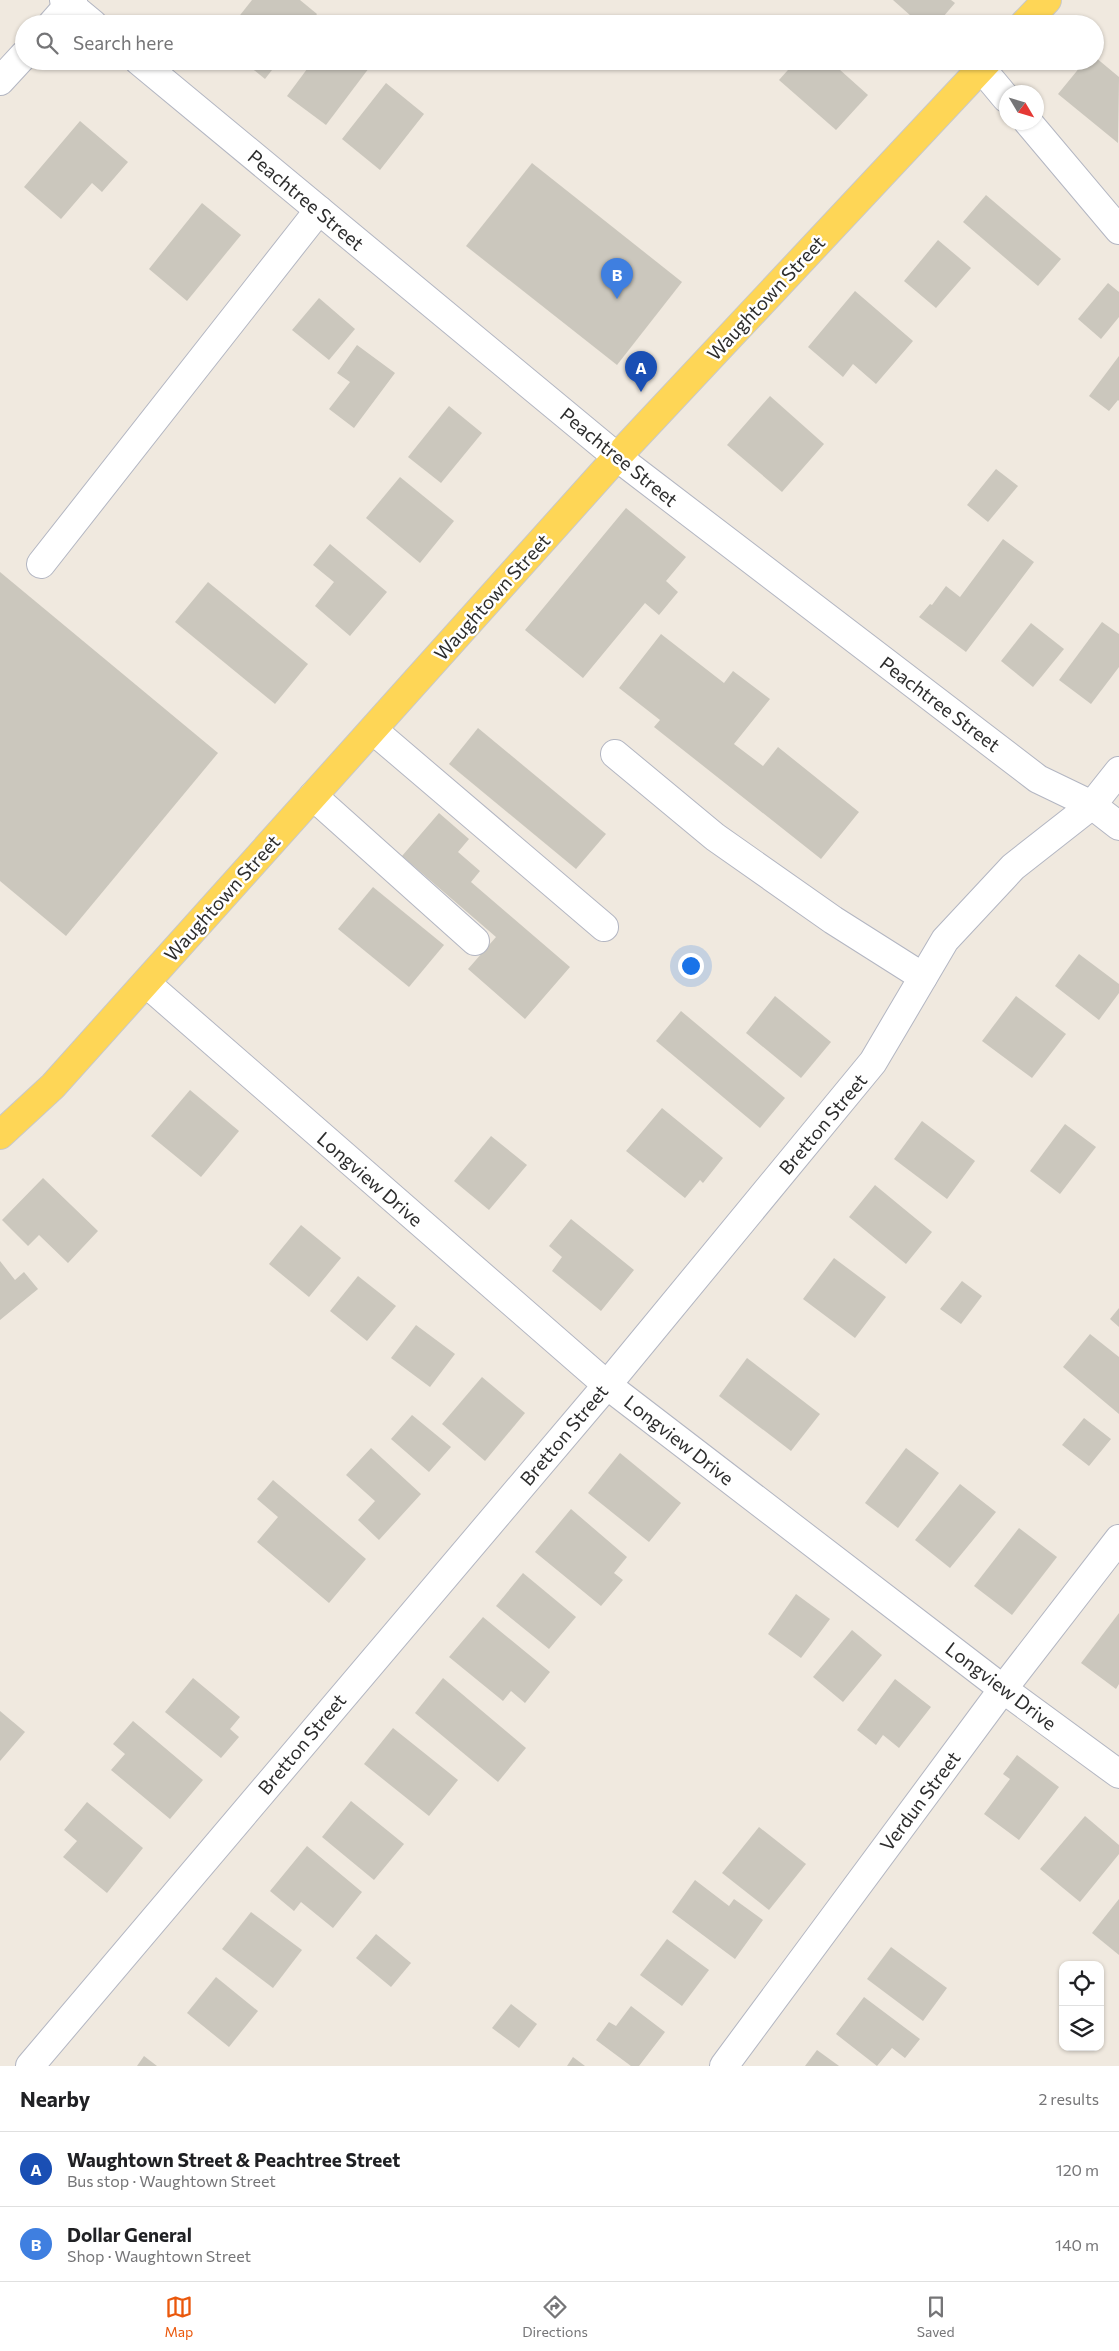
<!DOCTYPE html>
<html lang="en">
<head>
<meta charset="utf-8">
<style>
  body { margin:0; font-family:Commissioner,sans-serif; background:#f6f6f6; color:#202124 }
  .controls { position:absolute; right:15px; bottom:15px; display:grid; overflow:hidden; border-radius:10px; box-shadow:0 1px 4px #0004 }
  .controls button { width:45px; height:45px; display:grid; place-items:center; padding:0; border:0; border-bottom:1px solid #e0e0e0; background:#fff; color:#202124; font:25px sans-serif }
  .compass { position:absolute; left:999px; top:85px; width:45px; height:45px; border-radius:50%; background:#fff; box-shadow:0 1px 4px #0004; rotate:128deg }
  .you { position:absolute; left:690px; top:965px; width:18px; height:18px; margin:-12px; border:4px solid #fff; border-radius:50%; background:#1a73e8; box-shadow:0 0 0 8px #1a73e833 }
  .badge { display:grid; place-items:center; width:32px; height:32px; border-radius:50%; background:#ea580c; color:#fff; font-size:16px; font-weight:700 }
  .pin { position:absolute; translate:-50% -41px; filter:drop-shadow(0 1px 2px #0008) }
  .pin::after { content:''; position:absolute; top:26px; width:18px; height:15px; background:inherit; clip-path:polygon(0 0,100% 0,50% 100%) }
  .list { margin:0; padding:0; list-style:none }
  h2 { display:flex; justify-content:space-between; align-items:center; height:65px; margin:0; padding:0 20px; font-size:21px }
  h2 small { font-size:16px; font-weight:400; color:#757577 }
  .list li { display:grid; grid-template-columns:32px 1fr auto; gap:15px; align-items:center; box-sizing:border-box; height:75px; padding:0 20px; border-top:1px solid #e0e0e0 }
  .list b { display:block; font-size:19px; white-space:nowrap }
  .list p { margin:0; font-size:16px; white-space:nowrap; color:#757577 }
  .list em { font-size:16px; font-style:normal; color:#757577 }
  .icon { flex:none; width:28px; height:28px; fill:none; stroke:currentColor; stroke-width:2; stroke-linecap:round; stroke-linejoin:round }
  .map { position:relative; flex:none; width:1119px; height:2066px; overflow:hidden }
  .search { position:absolute; background:#fff; box-shadow:0 1px 4px #0004; left:15px; right:15px; top:15px; height:55px; display:flex; align-items:center; gap:12px; box-sizing:border-box; padding:0 18px; border-radius:28px; color:#757577; font-size:19px }
  .sheet { height:215px; background:#fff }
  nav { display:flex; justify-content:space-around; align-items:center; box-sizing:border-box; height:70px; border-top:1px solid #e0e0e0; background:#fff; font-size:14px; color:#757577 }
  nav a { display:grid; justify-items:center; gap:2px }
  nav .on { color:#ea580c }
  .map>svg:first-child { display:block }
  .building { fill:#cbc7bd }
  .lines { fill:none; stroke-linecap:round; stroke-linejoin:round }
  .minor-casing { stroke:#b3b6c2; stroke-width:30 }
  .major-casing { stroke:#c8c8c8; stroke-width:30 }
  .minor { stroke:#fff; stroke-width:28 }
  .major { stroke:#fed656; stroke-width:28 }
  .labels { text-anchor:middle; stroke-width:5; stroke-linejoin:round; paint-order:stroke }
  .street-label { font-size:19px; fill:#2d2d2d; stroke:#fff }
</style>
</head>
<body>
<div class="map">
<svg width="1119" height="2066" viewBox="0 0 1119 2066">
  <rect width="100%" height="100%" fill="#f0e9df"/>
  <g class="building">
    <polygon points="252,0 300,0 317,14 310,24 233,24"/>
    <polygon points="893,0 951,0 955,3 937,24 920,24"/>
    <polygon points="1095,57 1119,77 1118,143 1058,94 1085,61 1095,61"/>
    <polygon points="243,61 279,61 265,79"/>
    <polygon points="313,61 368,61 372,64 326,125 287,96"/>
    <polygon points="796,61 830,61 868,95 836,130 779,80"/>
    <polygon points="386,83 424,114 380,170 342,139"/>
    <polygon points="80,121 128,162 102,192 92,183 61,219 24,187"/>
    <polygon points="532,163 682,282 617,365 466,246"/>
    <polygon points="986,195 1061,259 1038,286 963,222"/>
    <polygon points="202,203 241,235 187,301 149,269"/>
    <polygon points="938,240 971,268 936,308 904,281"/>
    <polygon points="1108,283 1119,292 1119,317 1101,339 1078,319"/>
    <polygon points="855,291 913,341 876,384 853,364 843,377 808,347"/>
    <polygon points="319,298 355,329 329,360 292,330"/>
    <polygon points="357,345 395,373 354,428 329,409 350,382 337,373"/>
    <polygon points="1119,356 1119,401 1118,400 1109,411 1089,396"/>
    <polygon points="770,396 824,444 782,492 727,445"/>
    <polygon points="449,406 482,433 441,483 408,457"/>
    <polygon points="996,469 1018,486 988,522 967,505"/>
    <polygon points="400,477 454,521 420,563 366,518"/>
    <polygon points="626,508 686,557 666,581 678,592 659,615 645,603 583,678 525,630"/>
    <polygon points="1003,539 1034,562 966,652 919,617 930,604 932,605 946,586 960,597"/>
    <polygon points="330,544 387,592 350,636 315,606 334,582 313,565"/>
    <polygon points="0,572 218,753 66,936 0,881"/>
    <polygon points="208,582 308,664 275,704 175,622"/>
    <polygon points="1102,622 1119,634 1119,667 1091,704 1059,680"/>
    <polygon points="1031,623 1064,649 1033,687 1001,661"/>
    <polygon points="661,634 724,683 733,671 770,699 734,744 763,766 778,747 859,812 821,859 654,727 660,720 619,688"/>
    <polygon points="478,728 606,834 576,869 449,764"/>
    <polygon points="439,813 469,839 458,852 480,871 471,882 570,967 525,1019 468,969 496,937 402,856"/>
    <polygon points="373,887 444,945 409,987 338,929"/>
    <polygon points="1079,954 1119,984 1119,993 1099,1020 1055,986"/>
    <polygon points="775,996 831,1042 801,1078 746,1033"/>
    <polygon points="1016,996 1066,1034 1032,1078 982,1041"/>
    <polygon points="681,1011 785,1098 760,1128 656,1041"/>
    <polygon points="190,1090 239,1131 201,1177 151,1136"/>
    <polygon points="662,1108 723,1158 703,1183 700,1180 685,1198 626,1151"/>
    <polygon points="922,1121 975,1161 947,1199 894,1159"/>
    <polygon points="1065,1124 1096,1147 1060,1194 1030,1171"/>
    <polygon points="491,1136 527,1165 489,1210 454,1181"/>
    <polygon points="43,1178 98,1231 68,1263 39,1235 28,1246 2,1220"/>
    <polygon points="875,1185 932,1232 906,1264 849,1217"/>
    <polygon points="571,1219 634,1270 601,1311 552,1271 562,1257 549,1246"/>
    <polygon points="301,1225 341,1258 309,1297 269,1264"/>
    <polygon points="834,1258 886,1297 855,1338 803,1299"/>
    <polygon points="0,1261 15,1280 24,1272 38,1289 0,1320"/>
    <polygon points="358,1276 396,1306 367,1341 330,1311"/>
    <polygon points="962,1281 982,1296 961,1324 940,1309"/>
    <polygon points="1119,1308 1119,1327 1110,1319"/>
    <polygon points="416,1325 455,1354 430,1387 391,1358"/>
    <polygon points="1090,1334 1119,1357 1119,1414 1063,1367"/>
    <polygon points="747,1358 820,1414 791,1451 719,1396"/>
    <polygon points="482,1377 525,1413 485,1461 442,1424"/>
    <polygon points="412,1415 451,1447 429,1472 391,1439"/>
    <polygon points="1084,1418 1111,1439 1089,1466 1062,1445"/>
    <polygon points="371,1448 421,1494 379,1540 358,1520 375,1501 346,1475"/>
    <polygon points="906,1448 939,1473 898,1528 865,1503"/>
    <polygon points="620,1453 681,1503 649,1542 588,1493"/>
    <polygon points="273,1480 366,1559 329,1603 257,1542 278,1517 257,1499"/>
    <polygon points="960,1484 996,1512 950,1568 915,1540"/>
    <polygon points="571,1509 627,1557 614,1573 623,1580 601,1606 535,1552"/>
    <polygon points="1019,1528 1057,1557 1012,1615 974,1586"/>
    <polygon points="523,1573 576,1617 549,1649 496,1606"/>
    <polygon points="796,1594 830,1619 801,1658 768,1634"/>
    <polygon points="1119,1613 1119,1684 1116,1689 1081,1663"/>
    <polygon points="483,1617 550,1672 525,1703 511,1691 503,1701 449,1657"/>
    <polygon points="852,1630 882,1655 843,1702 813,1677"/>
    <polygon points="193,1678 240,1717 230,1729 239,1737 221,1758 165,1712"/>
    <polygon points="443,1678 526,1748 498,1782 415,1713"/>
    <polygon points="895,1679 931,1707 899,1748 883,1735 876,1745 857,1730"/>
    <polygon points="0,1711 25,1732 0,1761"/>
    <polygon points="133,1721 203,1780 170,1819 111,1770 125,1754 113,1744"/>
    <polygon points="393,1728 458,1780 429,1816 364,1764"/>
    <polygon points="1017,1755 1059,1787 1019,1840 984,1814 1010,1779 1003,1774"/>
    <polygon points="351,1801 404,1844 374,1880 322,1837"/>
    <polygon points="87,1802 143,1848 107,1893 63,1857 77,1841 64,1830"/>
    <polygon points="1085,1816 1119,1845 1119,1854 1080,1902 1040,1869"/>
    <polygon points="759,1827 806,1864 769,1910 722,1873"/>
    <polygon points="307,1846 362,1892 333,1928 301,1902 294,1911 270,1891"/>
    <polygon points="695,1880 729,1906 734,1899 763,1920 735,1959 672,1912"/>
    <polygon points="1119,1899 1119,1955 1092,1933"/>
    <polygon points="251,1912 302,1950 273,1988 222,1949"/>
    <polygon points="376,1934 411,1963 391,1987 356,1958"/>
    <polygon points="667,1939 709,1970 682,2006 640,1975"/>
    <polygon points="891,1947 947,1988 923,2021 867,1979"/>
    <polygon points="216,1977 258,2011 229,2047 187,2013"/>
    <polygon points="864,1997 920,2039 905,2058 892,2048 877,2066 836,2034"/>
    <polygon points="511,2004 537,2024 519,2048 492,2028"/>
    <polygon points="631,2006 665,2032 639,2066 631,2066 596,2040 609,2022 616,2026"/>
    <polygon points="817,2050 839,2066 805,2066"/>
    <polygon points="144,2056 157,2066 137,2066"/>
    <polygon points="573,2057 585,2066 567,2066"/>
  </g>
  <g class="lines">
    <g class="minor-casing">
      <g id="minor">
        <polyline points="64,0 93,24"/>
        <polyline points="52,24 73,0"/>
        <polyline points="139,61 617,457 1038,779 1092,805 1119,826"/>
        <polyline points="981,68 1006,98"/>
        <polyline points="0,81 24,55"/>
        <polyline points="1028,122 1119,230"/>
        <polyline points="41,564 319,210"/>
        <polyline points="373,730 604,927"/>
        <polyline points="615,754 715,837 833,920 923,977"/>
        <polyline points="313,796 475,941"/>
        <polyline points="146,983 607,1385 1003,1689 1119,1774"/>
        <polyline points="30,2066 607,1385 873,1062 945,940 1013,867 1092,805 1119,771"/>
        <polyline points="724,2066 1003,1689 1119,1539"/>
      </g>
    </g>
    <g class="major-casing">
      <g id="major">
        <polyline points="1024,24 1047,0"/>
        <polyline points="0,1135 53,1086 617,457 988,61"/>
      </g>
    </g>
    <use href="#minor" class="minor"/>
    <use href="#major" class="major"/>
  </g>
  <g class="labels">
    <g class="street-label">
      <text transform="translate(306 200) rotate(40)" y="7">Peachtree Street</text>
      <text transform="translate(766 298) rotate(-47)" y="7">Waughtown Street</text>
      <text transform="translate(619 457) rotate(39)" y="7">Peachtree Street</text>
      <text transform="translate(492 597) rotate(-48)" y="7">Waughtown Street</text>
      <text transform="translate(940 704) rotate(37)" y="7">Peachtree Street</text>
      <text transform="translate(222 898) rotate(-48)" y="7">Waughtown Street</text>
      <text transform="translate(823 1124) rotate(-50)" y="7">Bretton Street</text>
      <text transform="translate(370 1179) rotate(41)" y="7">Longview Drive</text>
      <text transform="translate(564 1435) rotate(-50)" y="7">Bretton Street</text>
      <text transform="translate(679 1440) rotate(38)" y="7">Longview Drive</text>
      <text transform="translate(1001 1686) rotate(37)" y="7">Longview Drive</text>
      <text transform="translate(302 1744) rotate(-50)" y="7">Bretton Street</text>
      <text transform="translate(920 1801) rotate(-53)" y="7">Verdun Street</text>
    </g>
  </g>
</svg>
<div class="controls">
<button><svg class="icon" aria-label="locate" viewBox="0 0 24 24"><circle cx="12" cy="12" r="6"/><path d="M12 2v4M12 18v4M2 12h4M18 12h4"/></svg></button>
<button><svg class="icon" aria-label="layers" viewBox="0 0 24 24"><path d="M12 4l9 5-9 5-9-5zM3 14l9 5 9-5"/></svg></button>
</div>
<svg class="compass" viewBox="-18 -18 36 36"><path d="M0-13l5 13h-10z" fill="#e53935"/><path d="M0 13l5-13h-10z" fill="#757577"/></svg>
<div class="you"></div>
<div class="pin badge" style="left:641px;top:392px;background:#1a4fb4">A</div>
<div class="pin badge" style="left:617px;top:299px;background:#3f7fe0">B</div>
<div class="search"><svg class="icon" aria-label="search" viewBox="0 0 24 24"><circle cx="10" cy="10" r="6"/><path d="M15 15l6 6"/></svg>Search here</div>
</div>
<section class="sheet">
<h2>Nearby<small>2 results</small></h2>
<ul class="list">
<li><span class="badge" style="background:#1a4fb4">A</span><div><b>Waughtown Street &amp; Peachtree Street</b><p>Bus stop · Waughtown Street</p></div><em>120 m</em></li>
<li><span class="badge" style="background:#3f7fe0">B</span><div><b>Dollar General</b><p>Shop · Waughtown Street</p></div><em>140 m</em></li>
</ul>
</section>
<nav>
<a class="on"><svg class="icon" aria-label="map" viewBox="0 0 24 24"><path d="M3 6l6-2 6 2 6-2v14l-6 2-6-2-6 2zM9 4v14M15 6v14"/></svg>Map</a>
<a><svg class="icon" aria-label="directions" viewBox="0 0 24 24"><path d="M12 3l9 9-9 9-9-9zM9 14v-3h6M13 9l2 2-2 2"/></svg>Directions</a>
<a><svg class="icon" aria-label="saved" viewBox="0 0 24 24"><path d="M7 4h10v16l-5-4-5 4z"/></svg>Saved</a>
</nav>
</body>
</html>
